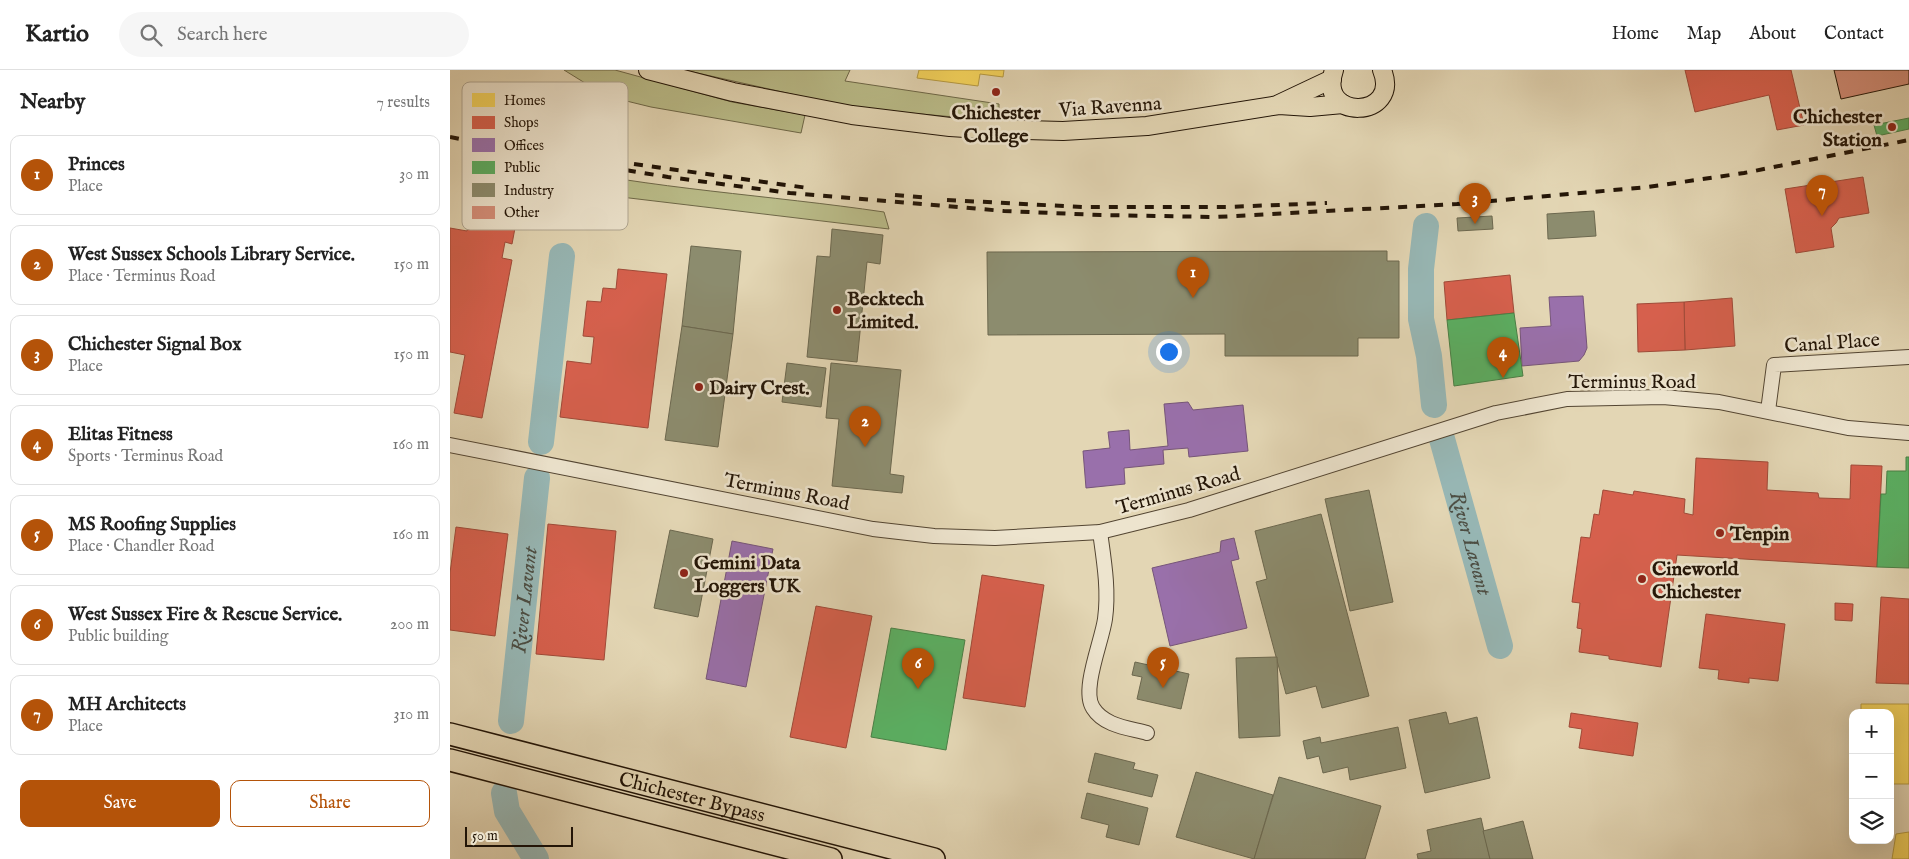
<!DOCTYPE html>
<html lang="en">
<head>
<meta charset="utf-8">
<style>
  body { margin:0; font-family:"IM FELL English",serif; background:#f6f6f6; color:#222 }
  .controls { position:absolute; right:15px; bottom:15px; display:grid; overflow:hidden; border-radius:10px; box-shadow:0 5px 20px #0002 }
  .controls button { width:45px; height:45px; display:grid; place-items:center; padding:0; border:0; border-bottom:1px solid #e0e0e0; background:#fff; color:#222; font:25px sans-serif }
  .scale { position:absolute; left:15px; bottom:12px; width:108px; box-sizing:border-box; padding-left:5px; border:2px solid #231507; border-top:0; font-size:14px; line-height:18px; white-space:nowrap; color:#231507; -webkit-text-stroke:4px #ede4ce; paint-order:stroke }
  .you { position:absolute; left:718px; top:281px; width:18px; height:18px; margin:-12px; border:4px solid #fff; border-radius:50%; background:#1a73e8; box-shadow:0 0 0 8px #1a73e833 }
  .badge { display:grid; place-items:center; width:32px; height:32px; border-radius:50%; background:#b45309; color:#fff; font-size:16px; font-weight:700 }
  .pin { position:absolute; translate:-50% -41px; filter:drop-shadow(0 1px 2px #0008) }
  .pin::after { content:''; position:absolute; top:26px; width:18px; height:15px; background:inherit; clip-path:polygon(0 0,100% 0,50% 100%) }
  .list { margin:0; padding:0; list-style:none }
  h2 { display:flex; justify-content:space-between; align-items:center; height:65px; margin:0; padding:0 20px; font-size:21px }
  h2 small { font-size:16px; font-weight:400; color:#767676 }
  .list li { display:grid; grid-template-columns:32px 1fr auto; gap:15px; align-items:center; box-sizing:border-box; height:80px; margin:0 10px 10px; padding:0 10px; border:1px solid #e0e0e0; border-radius:10px }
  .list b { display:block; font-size:19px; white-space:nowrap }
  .list p { margin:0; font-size:16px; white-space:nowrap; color:#767676 }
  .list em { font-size:16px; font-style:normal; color:#767676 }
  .actions { display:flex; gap:10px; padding:15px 20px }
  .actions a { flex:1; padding:11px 0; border:1px solid #b45309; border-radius:10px; text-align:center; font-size:18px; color:#b45309 }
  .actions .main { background:#b45309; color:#fff }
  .icon { flex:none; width:28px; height:28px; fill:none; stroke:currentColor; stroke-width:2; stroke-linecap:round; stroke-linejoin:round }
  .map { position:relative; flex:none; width:1459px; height:789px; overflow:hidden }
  header { display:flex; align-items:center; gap:30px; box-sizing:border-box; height:70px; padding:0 25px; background:#fff; border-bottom:1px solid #e0e0e0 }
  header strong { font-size:24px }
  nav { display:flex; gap:28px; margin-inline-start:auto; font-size:18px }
  .search { width:350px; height:45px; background:#f6f6f6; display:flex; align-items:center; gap:12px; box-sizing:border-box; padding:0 18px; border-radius:28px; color:#767676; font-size:19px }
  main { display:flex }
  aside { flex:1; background:#fff }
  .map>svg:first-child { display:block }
  .green { fill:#babc89; stroke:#6e6848 }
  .homes { fill:#f6d55c; stroke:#b79b42 }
  .shops { fill:#d6604d; stroke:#a04a38 }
  .offices { fill:#9970ab; stroke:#76557a }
  .public { fill:#5aae61; stroke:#4a8046 }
  .industry { fill:#8c8c6e; stroke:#6c684f }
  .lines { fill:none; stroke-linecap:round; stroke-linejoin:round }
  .river { stroke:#97b7b5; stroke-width:26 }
  .building { fill:#d58e79; stroke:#231507 }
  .minor-casing { stroke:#534532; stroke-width:16 }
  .major-casing { stroke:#231507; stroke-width:20 }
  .highway-casing { stroke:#231507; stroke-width:24 }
  .minor { stroke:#ede4ce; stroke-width:14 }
  .major { stroke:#e3d6b4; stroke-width:18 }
  .highway { stroke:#e3d6b4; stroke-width:21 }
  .rail { stroke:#231507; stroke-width:4; stroke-dasharray:9 9; stroke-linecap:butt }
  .poi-dot { fill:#8f2418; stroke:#ede4ce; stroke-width:2 }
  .labels { text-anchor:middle; stroke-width:5; stroke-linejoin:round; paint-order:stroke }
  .street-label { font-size:20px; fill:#231507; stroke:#ede4ce }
  .poi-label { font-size:20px; font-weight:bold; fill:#231507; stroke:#ede4ce; text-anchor:start }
  .water-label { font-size:21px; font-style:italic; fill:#4c4e44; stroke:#ede4ce }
  .key { fill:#ede4ce; stroke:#b0a692; stroke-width:1 }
  .key-label { font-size:14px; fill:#231507 }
</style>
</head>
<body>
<header>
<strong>Kartio</strong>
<div class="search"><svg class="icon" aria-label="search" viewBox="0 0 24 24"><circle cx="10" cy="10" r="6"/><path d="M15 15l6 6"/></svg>Search here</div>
<nav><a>Home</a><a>Map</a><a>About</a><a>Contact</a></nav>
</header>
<main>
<aside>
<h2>Nearby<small>7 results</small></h2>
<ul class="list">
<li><span class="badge">1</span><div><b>Princes</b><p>Place</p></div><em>30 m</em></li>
<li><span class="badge">2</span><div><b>West Sussex Schools Library Service.</b><p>Place · Terminus Road</p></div><em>150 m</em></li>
<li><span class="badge">3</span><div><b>Chichester Signal Box</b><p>Place</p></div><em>150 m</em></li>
<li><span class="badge">4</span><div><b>Elitas Fitness</b><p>Sports · Terminus Road</p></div><em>160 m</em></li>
<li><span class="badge">5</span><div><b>MS Roofing Supplies</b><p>Place · Chandler Road</p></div><em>160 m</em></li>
<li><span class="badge">6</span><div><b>West Sussex Fire &amp; Rescue Service.</b><p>Public building</p></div><em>200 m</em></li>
<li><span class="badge">7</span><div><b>MH Architects</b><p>Place</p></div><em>310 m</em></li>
</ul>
<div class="actions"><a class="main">Save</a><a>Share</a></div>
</aside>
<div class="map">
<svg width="1459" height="789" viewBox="0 0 1459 789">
  <rect width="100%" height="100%" fill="#e3d6b4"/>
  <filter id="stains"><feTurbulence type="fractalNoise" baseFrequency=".004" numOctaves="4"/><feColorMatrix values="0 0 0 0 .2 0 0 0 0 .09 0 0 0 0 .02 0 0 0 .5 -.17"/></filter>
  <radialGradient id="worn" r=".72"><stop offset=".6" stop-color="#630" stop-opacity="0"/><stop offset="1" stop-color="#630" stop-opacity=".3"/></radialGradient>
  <g class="green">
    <polygon points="114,0 165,0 282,32 355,45 351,63 201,37 156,26"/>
    <polygon points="234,0 400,0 395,11 549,34 549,51 404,38"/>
    <path d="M89,94c113,25 230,31 345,48l5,17 -268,-32 -58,-10 -26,-9z"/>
  </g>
  <g class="homes">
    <polygon points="469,0 554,0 553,7 530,4 528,16 467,8"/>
    <polygon points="1411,634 1459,634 1459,714 1440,714 1440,643 1411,643"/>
    <polygon points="1459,762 1459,789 1442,789 1446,764"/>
  </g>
  <g class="shops">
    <polygon points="1235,0 1341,0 1354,55 1327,60 1319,25 1245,42"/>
    <polygon points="1413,107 1419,143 1389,148 1386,153 1381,158 1384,177 1346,183 1335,119"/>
    <polygon points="22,134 68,142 62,174 55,172 52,188 62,190 32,348 4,343 15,285 0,282 0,158 17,161"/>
    <polygon points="168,199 217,204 198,358 110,347 117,291 141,294 144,267 133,266 137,231 151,232 153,218 166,219"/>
    <polygon points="1060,205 1064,243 997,250 994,212"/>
    <polygon points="1282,228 1285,276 1235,280 1234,232"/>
    <polygon points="1234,232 1235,280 1188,282 1187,234"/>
    <polygon points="1246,388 1318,392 1317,420 1368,423 1369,428 1400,429 1401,395 1432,396 1427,497 1227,485 1211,597 1159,589 1159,586 1129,582 1132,559 1127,558 1130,533 1122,532 1131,467 1140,468 1144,444 1149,445 1153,420 1183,425 1184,421 1235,429 1234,443 1243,445"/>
    <polygon points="98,454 166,461 154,590 86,584"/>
    <polygon points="6,457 58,464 45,566 0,560 0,503"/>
    <polygon points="532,505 594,515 575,637 513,628"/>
    <polygon points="1431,527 1459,529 1459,614 1426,613"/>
    <polygon points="1385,533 1403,534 1402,551 1385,550"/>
    <polygon points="366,536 422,546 396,678 340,667"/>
    <polygon points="1256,544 1335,554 1328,611 1299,608 1299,613 1268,609 1269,600 1249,598"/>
    <polygon points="1121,643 1188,653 1183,686 1129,678 1132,659 1119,657"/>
  </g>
  <g class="offices">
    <polygon points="1133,226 1137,278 1134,285 1129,291 1072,296 1070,258 1101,256 1099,227"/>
    <polygon points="738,332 743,340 793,335 798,381 739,387 738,378 713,380 714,394 674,398 675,414 636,418 633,381 660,378 658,362 679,360 680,380 718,376 714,334"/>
    <polygon points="784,468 789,489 781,491 797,558 720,576 702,498 770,482 771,471"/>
    <polygon points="282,471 323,479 296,617 256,609"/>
  </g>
  <g class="public">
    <polygon points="1459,48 1459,59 1427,66 1424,55"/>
    <polygon points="1064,243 1073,306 1004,316 997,250"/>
    <polygon points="1456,387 1459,387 1459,498 1427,497 1431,424 1436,424 1437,401 1456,401"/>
    <polygon points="441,558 515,570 496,680 421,667"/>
  </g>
  <g class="industry">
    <polygon points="1144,141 1146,166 1098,169 1097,144"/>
    <polygon points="1042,146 1043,159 1008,161 1007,148"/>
    <polygon points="382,159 433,165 430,194 417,192 407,292 357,287 367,186 380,187"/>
    <polygon points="241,176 291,181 283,264 232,256"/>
    <polygon points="937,181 937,191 949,191 949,268 908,268 908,286 775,286 775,264 538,265 537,182"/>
    <polygon points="232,256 283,264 268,377 215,370"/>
    <polygon points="337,293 376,298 371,337 332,332"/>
    <polygon points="381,293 451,300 440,404 454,406 452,423 382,416 389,349 376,348"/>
    <polygon points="919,420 943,532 900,541 875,429"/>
    <polygon points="871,444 919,626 872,638 866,616 836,624 806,512 817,509 805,461"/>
    <polygon points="220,460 263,469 248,547 204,538"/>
    <polygon points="827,587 830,666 789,668 786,588"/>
    <polygon points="685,592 739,604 731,639 687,629 692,607 682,605"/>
    <polygon points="996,642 999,654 1027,647 1040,708 975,723 959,650"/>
    <polygon points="948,657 956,698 900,710 898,697 873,703 869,686 857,689 853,671 870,667 871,673"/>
    <polygon points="645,683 685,693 683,699 708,705 702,727 638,712"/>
    <polygon points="746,702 823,725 804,789 726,767"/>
    <polygon points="829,707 931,736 915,789 804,789"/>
    <polygon points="637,723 698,738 689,775 656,767 659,755 631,748"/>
    <polygon points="1031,748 1040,789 968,789 967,784 981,781 977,760"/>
    <polygon points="1073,751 1083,789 1040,789 1033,761"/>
  </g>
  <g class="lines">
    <g class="river">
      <polyline points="976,156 971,199 971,249 979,286 984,335"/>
      <path id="s1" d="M992,369l58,207"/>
      <polyline points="91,372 112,186"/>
      <path id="s2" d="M61,651l26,-243"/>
      <polyline points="54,723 57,741 86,789"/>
    </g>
  </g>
  <polygon class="building" points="1384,0 1459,0 1459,14 1391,29"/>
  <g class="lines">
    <g class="minor-casing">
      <g id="minor">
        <polyline points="1318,341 1324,295 1459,287"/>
        <polyline points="0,375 423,459 484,466 545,468 650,462 739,440 1046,343 1117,329 1213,327 1269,332 1398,358 1459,363"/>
        <path d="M650,462c4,29 9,58 5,87 -3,22 -24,71 -12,89 11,18 36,20 54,25"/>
      </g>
    </g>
    <g class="major-casing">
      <g id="major">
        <polyline points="198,0 283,22 402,45 500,57 531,59 613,61 697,56 829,35 860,37 893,34"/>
        <path d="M884,0c-18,52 68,49 48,0"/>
        <polyline points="829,34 882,9"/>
      </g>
    </g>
    <g class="highway-casing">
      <g id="highway">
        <path id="s3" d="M0,664l484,125"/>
        <polyline points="0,690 381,789"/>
      </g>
    </g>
    <use href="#minor" class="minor"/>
    <use href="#major" class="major"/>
    <use href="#highway" class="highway"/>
    <g class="rail">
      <polyline points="0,67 114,90 218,107 340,123 554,141 651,145 766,147 1007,134 1198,117 1294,103 1459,70"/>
      <polyline points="100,80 145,88"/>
      <polyline points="184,94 358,118"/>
      <polyline points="445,125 480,128"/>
      <polyline points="497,130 632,137 777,137 877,133"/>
    </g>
  </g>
  <g class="poi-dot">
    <circle cx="546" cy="22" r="5"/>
    <circle cx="1442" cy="57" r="5"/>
    <circle cx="387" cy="240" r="5"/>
    <circle cx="249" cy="317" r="5"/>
    <circle cx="1270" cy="463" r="5"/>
    <circle cx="234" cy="503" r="5"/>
    <circle cx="1192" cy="509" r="5"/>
  </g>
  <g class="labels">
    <g class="street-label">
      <text transform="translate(660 36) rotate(-4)" y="7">Via Ravenna</text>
      <text transform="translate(1382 272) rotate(-4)" y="7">Canal Place</text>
      <text x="1182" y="318">Terminus Road</text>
      <text transform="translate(728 420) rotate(-16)" y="7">Terminus Road</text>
      <text transform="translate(337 421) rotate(11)" y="7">Terminus Road</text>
      <text dy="7" stroke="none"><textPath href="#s3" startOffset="250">Chichester Bypass</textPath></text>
    </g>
    <g class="poi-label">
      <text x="546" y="49" text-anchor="middle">Chichester<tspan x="546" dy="23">College</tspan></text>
      <text x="1432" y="53" text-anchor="end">Chichester<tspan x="1432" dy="23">Station</tspan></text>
      <text x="397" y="235">Becktech<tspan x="397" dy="23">Limited.</tspan></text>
      <text x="259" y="324">Dairy Crest.</text>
      <text x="1280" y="470">Tenpin</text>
      <text x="244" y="499">Gemini Data<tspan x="244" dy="23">Loggers UK</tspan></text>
      <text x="1202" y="505">Cineworld<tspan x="1202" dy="23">Chichester</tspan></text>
    </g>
    <g class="water-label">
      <text dy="7" stroke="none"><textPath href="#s1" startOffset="108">River Lavant</textPath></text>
      <text dy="7" stroke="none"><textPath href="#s2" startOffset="122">River Lavant</textPath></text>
    </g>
  </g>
  <rect x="12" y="12" width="166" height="148" rx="8" class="key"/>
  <rect x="22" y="23" width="23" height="14" fill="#f6d55c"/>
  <rect x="22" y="46" width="23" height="13" fill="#d6604d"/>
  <rect x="22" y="68" width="23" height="14" fill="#9970ab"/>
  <rect x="22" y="91" width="23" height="13" fill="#5aae61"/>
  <rect x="22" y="113" width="23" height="14" fill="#8c8c6e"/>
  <rect x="22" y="136" width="23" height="13" fill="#d58e79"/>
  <g class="key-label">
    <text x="54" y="35">Homes</text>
    <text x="54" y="57">Shops</text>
    <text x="54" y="80">Offices</text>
    <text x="54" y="102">Public</text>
    <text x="54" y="125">Industry</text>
    <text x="54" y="147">Other</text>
  </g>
  <rect width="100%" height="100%" filter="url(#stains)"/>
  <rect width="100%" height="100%" fill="url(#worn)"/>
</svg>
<div class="controls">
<button>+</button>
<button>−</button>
<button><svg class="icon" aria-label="layers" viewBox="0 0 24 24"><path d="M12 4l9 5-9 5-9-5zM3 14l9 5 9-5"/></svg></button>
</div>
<div class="scale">50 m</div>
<div class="you"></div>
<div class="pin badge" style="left:743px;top:228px">1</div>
<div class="pin badge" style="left:415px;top:377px">2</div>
<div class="pin badge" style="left:1025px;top:154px">3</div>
<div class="pin badge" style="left:1053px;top:308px">4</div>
<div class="pin badge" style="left:713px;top:618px">5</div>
<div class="pin badge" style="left:468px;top:619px">6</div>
<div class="pin badge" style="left:1372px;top:146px">7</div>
</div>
</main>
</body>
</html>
